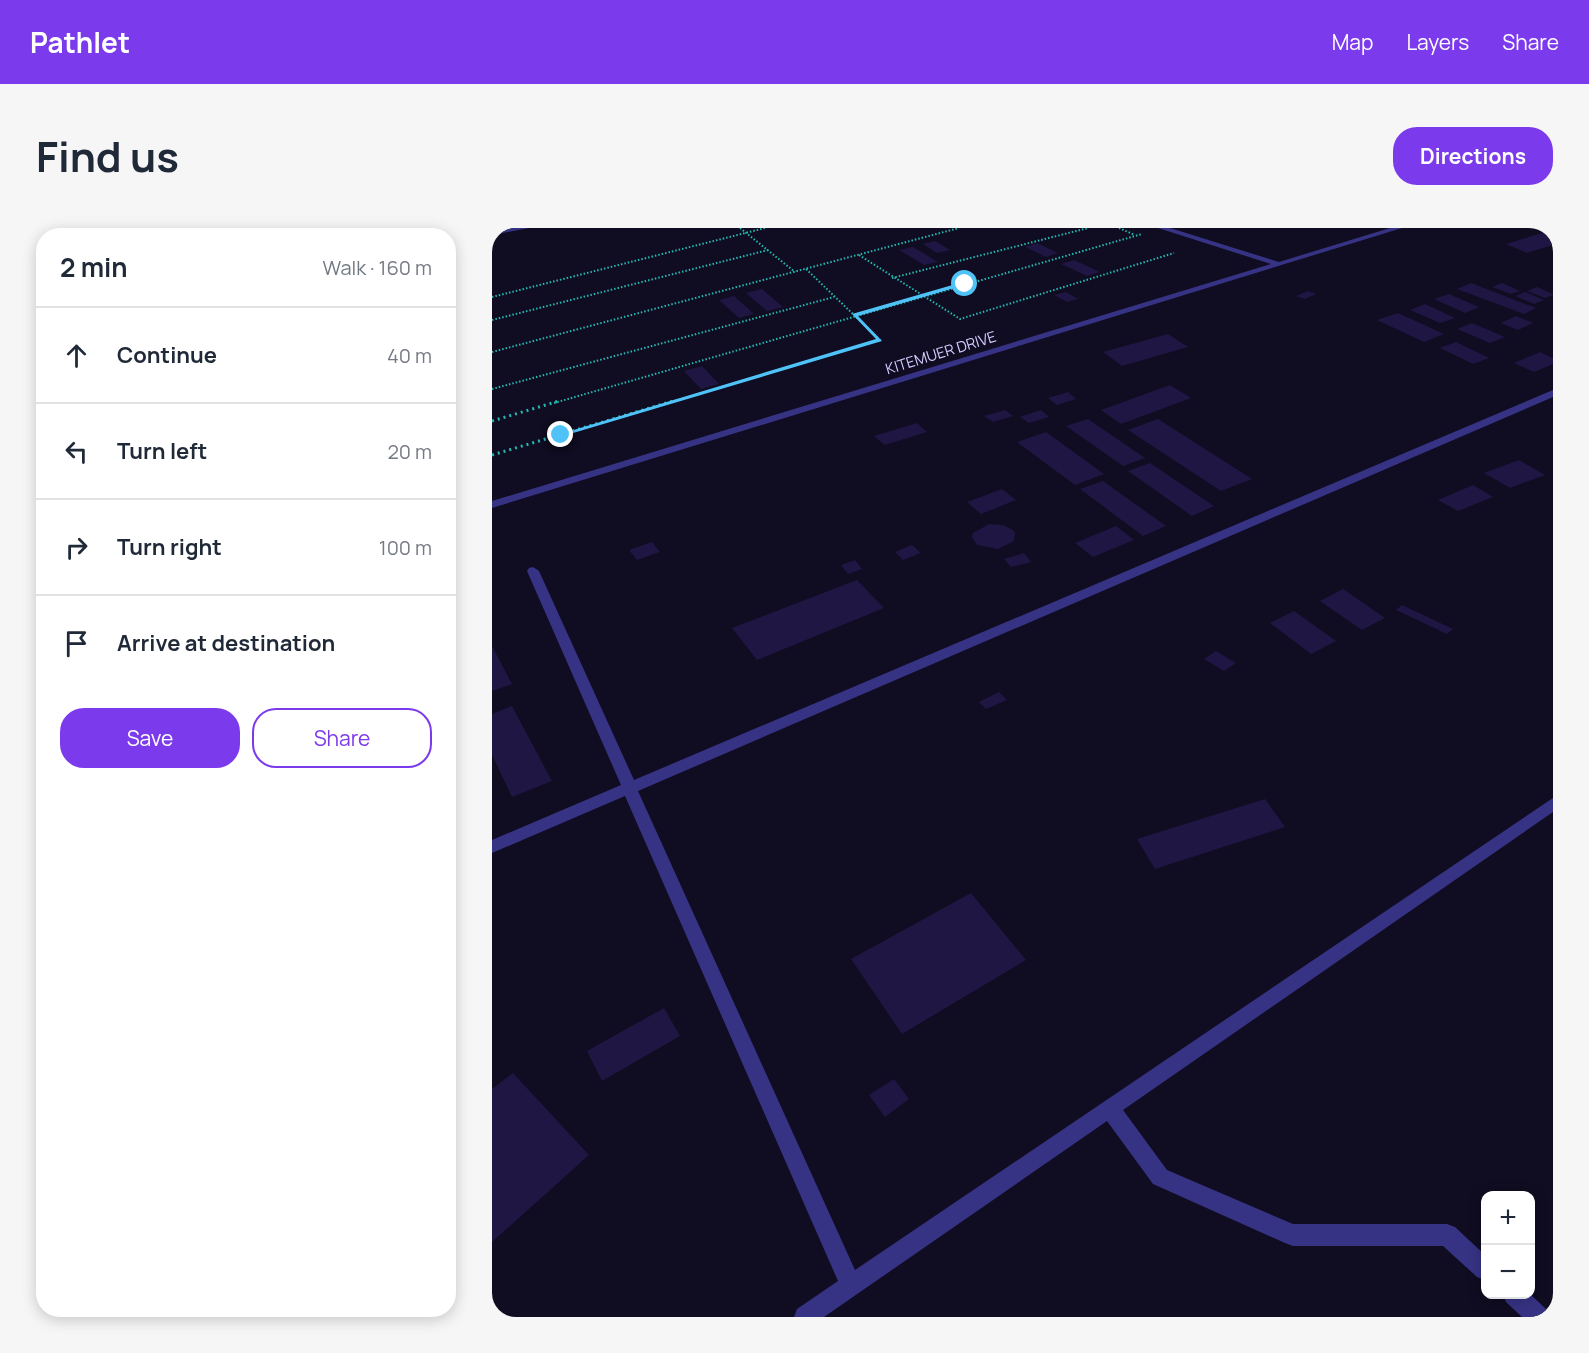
<!DOCTYPE html>
<html lang="en">
<head>
<meta charset="utf-8">
<style>
  body { margin:0; font-family:Manrope,sans-serif; background:#f6f6f7; color:#1f2937 }
  .controls { position:absolute; right:18px; bottom:18px; display:grid; overflow:hidden; border-radius:12px; box-shadow:0 3px 15px #0003 }
  .controls button { width:54px; height:54px; display:grid; place-items:center; padding:0; border:0; border-bottom:2px solid #e0e1e3; background:#fff; color:#1f2937; font:30px sans-serif }
  .stop { position:absolute; width:18px; height:18px; margin:-14px; border:4px solid #4fc3f7; border-radius:50%; background:#fff }
  .stop.end { background:#4fc3f7; border-color:#fff; box-shadow:0 2px 6px #0008 }
  .list { margin:0; padding:0; list-style:none }
  h2 { display:flex; justify-content:space-between; align-items:center; height:78px; margin:0; padding:0 24px; font-size:26px }
  h2 small { font-size:20px; font-weight:400; color:#747a83 }
  .list li { display:grid; grid-template-columns:39px 1fr auto; gap:18px; align-items:center; box-sizing:border-box; height:96px; padding:0 24px; border-top:2px solid #e0e1e3 }
  .list b { display:block; font-size:22px; white-space:nowrap }
  .list em { font-size:20px; font-style:normal; color:#747a83 }
  .actions { display:flex; gap:12px; padding:18px 24px }
  .actions a { flex:1; padding:14px 0; border:2px solid #7c3aed; border-radius:24px; text-align:center; font-size:21px; color:#7c3aed }
  .actions .main { background:#7c3aed; color:#fff }
  .icon { flex:none; width:33px; height:33px; fill:none; stroke:currentColor; stroke-width:2; stroke-linecap:round; stroke-linejoin:round }
  .map { position:relative; flex:none; width:1061px; height:1089px; overflow:hidden; border-radius:24px }
  header { display:flex; align-items:center; gap:36px; box-sizing:border-box; height:84px; padding:0 30px; background:#7c3aed; color:#fff }
  header strong { font-size:28px }
  nav { display:flex; gap:33px; margin-inline-start:auto; font-size:21px }
  .intro { display:flex; align-items:center; justify-content:space-between; box-sizing:border-box; height:144px; padding:0 36px }
  h1 { margin:0; font-size:42px }
  .button { padding:15px 27px; border-radius:24px; background:#7c3aed; color:#fff; font-size:21px; font-weight:700 }
  main { display:flex; gap:36px; padding:0 36px }
  aside { flex:1; background:#fff; border-radius:24px; box-shadow:0 3px 15px #0003 }
  .map>svg:first-child { display:block }
  .building { fill:#201644 }
  .lines { fill:none; stroke-linecap:round; stroke-linejoin:round }
  .path-far1 { stroke:#26b9b2; stroke-width:2; stroke-dasharray:1.5 2; stroke-linecap:butt }
  .path { stroke:#26b9b2; stroke-width:3; stroke-dasharray:2 4; stroke-linecap:butt }
  .minor { fill:#373384; fill-rule:evenodd }
  .route { fill:#4fc3f7 }
  .labels { text-anchor:middle; stroke-width:4.5; stroke-linejoin:round; paint-order:stroke }
  .far-street-label { font-size:15px; fill:#d2ccff; stroke:#100c21 }
</style>
</head>
<body>
<header>
<strong>Pathlet</strong>
<nav><a>Map</a><a>Layers</a><a>Share</a></nav>
</header>
<div class="intro"><h1>Find us</h1><a class="button">Directions</a></div>
<main>
<aside>
<h2>2 min<small>Walk · 160 m</small></h2>
<ul class="list">
<li><svg class="icon" aria-label="ahead" viewBox="0 0 24 24"><path d="M12 20V5M6 11l6-6 6 6"/></svg><div><b>Continue</b></div><em>40 m</em></li>
<li><svg class="icon" aria-label="left" viewBox="0 0 24 24"><path d="M17 20v-9H6M10 6l-5 5 5 5"/></svg><div><b>Turn left</b></div><em>20 m</em></li>
<li><svg class="icon" aria-label="right" viewBox="0 0 24 24"><path d="M7 20v-9h11M14 6l5 5-5 5"/></svg><div><b>Turn right</b></div><em>100 m</em></li>
<li><svg class="icon" aria-label="arrive" viewBox="0 0 24 24"><path d="M6 21V4h12l-3 4 3 4H6"/></svg><div><b>Arrive at destination</b></div></li>
</ul>
<div class="actions"><a class="main">Save</a><a>Share</a></div>
</aside>
<div class="map">
<svg width="1061" height="1089" viewBox="0 0 1061 1089">
  <rect width="100%" height="100%" fill="#100c21"/>
  <g class="building">
    <polygon points="1060,2 1061,17 1035,25 1014,16"/>
    <polygon points="443,13 458,22 445,25 431,16"/>
    <polygon points="545,15 566,25 554,29 533,19"/>
    <polygon points="421,19 446,34 432,37 407,22"/>
    <polygon points="582,32 608,44 595,48 569,36"/>
    <polygon points="979,55 1044,80 1032,86 965,61"/>
    <polygon points="1010,55 1028,63 1019,66 1000,59"/>
    <polygon points="1045,59 1061,66 1061,67 1053,70 1035,63"/>
    <polygon points="270,61 291,79 275,83 254,65"/>
    <polygon points="816,63 824,66 813,71 804,68"/>
    <polygon points="574,64 586,71 575,74 562,67"/>
    <polygon points="1033,64 1052,72 1042,76 1023,68"/>
    <polygon points="957,66 987,79 973,85 942,71"/>
    <polygon points="242,68 262,86 247,90 227,72"/>
    <polygon points="933,76 963,90 948,95 918,82"/>
    <polygon points="906,85 952,106 932,114 885,92"/>
    <polygon points="1024,88 1041,95 1026,102 1009,95"/>
    <polygon points="980,95 1013,109 998,115 965,101"/>
    <polygon points="676,106 696,119 630,138 611,124"/>
    <polygon points="964,114 997,130 981,136 948,120"/>
    <polygon points="1048,124 1061,130 1061,136 1042,144 1022,135"/>
    <polygon points="210,138 227,156 209,161 192,143"/>
    <polygon points="678,157 699,170 629,196 609,182"/>
    <polygon points="576,164 584,171 565,177 556,170"/>
    <polygon points="513,182 521,188 501,194 492,188"/>
    <polygon points="549,182 557,189 537,195 528,189"/>
    <polygon points="596,191 653,230 631,238 574,198"/>
    <polygon points="666,191 760,251 729,263 636,202"/>
    <polygon points="425,195 435,204 393,217 382,208"/>
    <polygon points="554,204 612,246 583,257 525,214"/>
    <polygon points="1027,232 1053,247 1018,260 992,245"/>
    <polygon points="658,235 722,278 700,288 636,243"/>
    <polygon points="611,253 674,298 651,308 588,261"/>
    <polygon points="981,257 1001,269 966,283 946,272"/>
    <polygon points="510,261 524,272 489,286 475,274"/>
    <polygon points="497,296 511,297 521,302 523,305 522,313 506,321 485,317 480,309 481,305"/>
    <polygon points="624,298 642,312 601,329 583,315"/>
    <polygon points="160,314 168,324 145,332 137,322"/>
    <polygon points="420,317 429,325 411,332 403,324"/>
    <polygon points="532,325 539,334 519,339 512,331"/>
    <polygon points="363,332 370,341 356,346 349,337"/>
    <polygon points="365,352 392,380 265,432 240,400"/>
    <polygon points="851,361 893,390 870,402 828,373"/>
    <polygon points="910,377 961,401 955,406 904,382"/>
    <polygon points="802,383 844,413 819,426 778,395"/>
    <polygon points="0,418 20,456 0,463"/>
    <polygon points="724,423 744,435 732,443 712,431"/>
    <polygon points="507,464 515,472 494,481 487,474"/>
    <polygon points="20,478 60,553 20,569 0,527 0,486"/>
    <polygon points="773,571 793,599 663,641 645,611"/>
    <polygon points="479,665 534,732 410,806 359,731"/>
    <polygon points="172,780 188,808 110,853 95,823"/>
    <polygon points="21,845 97,927 0,1014 0,861"/>
    <polygon points="402,851 417,871 393,889 377,867"/>
  </g>
  <g class="lines">
    <g class="path-far1">
      <polyline points="248,0 303,44"/>
      <polyline points="627,0 643,7"/>
      <polyline points="367,27 468,91 682,25"/>
      <polyline points="400,50 596,0"/>
      <polyline points="0,69 273,0"/>
      <polyline points="0,92 276,22"/>
      <polyline points="0,124 467,0"/>
      <polyline points="0,161 342,69"/>
      <polyline points="62,175 650,6"/>
      <polyline points="176,175 388,112 314,41"/>
    </g>
    <g class="path">
      <polyline points="0,193 67,173"/>
      <polyline points="0,227 181,173"/>
    </g>
    <g class="minor">
      <polygon points="18,0 37,0 0,7 0,3"/>
      <polygon points="666,0 678,0 787,34 898,0 910,0 0,280 0,273 779,36"/>
      <polygon points="1061,162 1061,169 146,563 363,1042 1061,570 1061,584 631,882 675,942 801,996 955,996 963,999 993,1027 993,1052 985,1049 951,1018 801,1018 793,1015 661,956 615,893 332,1089 302,1089 305,1081 346,1053 133,568 0,625 0,612 129,557 35,343 37,340 41,339 47,343 142,552"/>
      <polygon points="1011,1066 1038,1066 1054,1081 1057,1089 1030,1089 1014,1074"/>
    </g>
  </g>
  <polygon class="route" points="471,54 476,56 366,88 390,113 71,208 65,207 384,111 360,86"/>
  <g class="labels">
    <g class="far-street-label">
      <text transform="translate(449 125) rotate(-17)" y="5">KITEMUER DRIVE</text>
    </g>
  </g>
</svg>
<div class="controls">
<button>+</button>
<button>−</button>
</div>
<div class="stop" style="left:473px;top:56px"></div>
<div class="stop end" style="left:69px;top:207px"></div>
</div>
</main>
</body>
</html>
